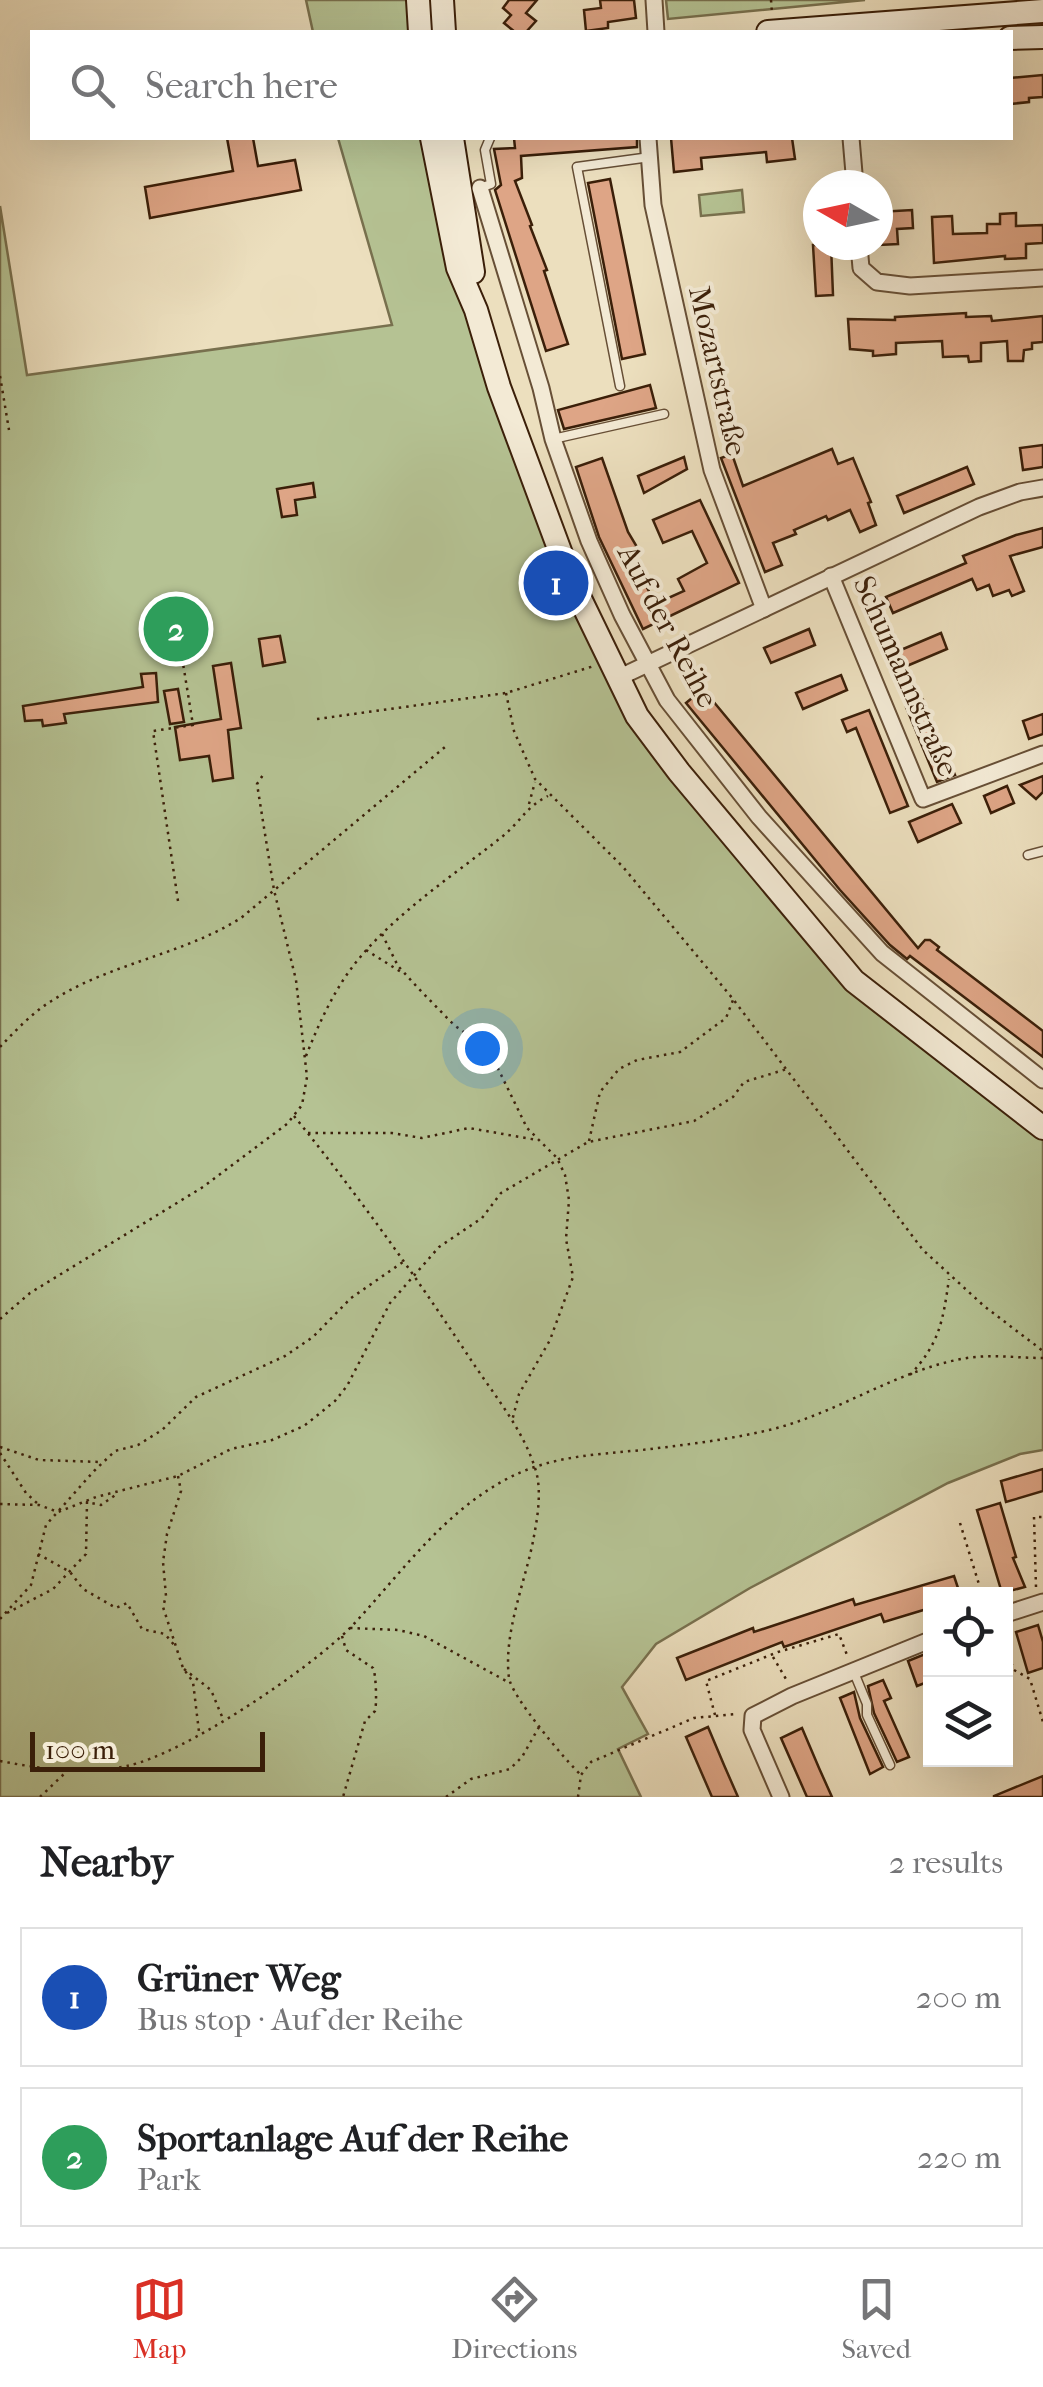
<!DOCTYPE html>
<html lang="en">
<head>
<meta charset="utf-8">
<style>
  body { margin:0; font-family:"IM FELL French Canon",serif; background:#f6f6f6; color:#202124 }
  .controls { position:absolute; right:30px; bottom:30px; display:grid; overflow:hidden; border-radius:0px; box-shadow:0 10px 40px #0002 }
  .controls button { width:90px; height:90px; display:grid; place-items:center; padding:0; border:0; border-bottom:2px solid #e0e0e0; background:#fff; color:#202124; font:50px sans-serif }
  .compass { position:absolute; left:803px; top:170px; width:90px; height:90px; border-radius:50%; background:#fff; box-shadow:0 10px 40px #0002; rotate:279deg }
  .scale { position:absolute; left:30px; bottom:25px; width:235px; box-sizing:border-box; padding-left:10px; border:5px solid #3b1f09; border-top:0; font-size:28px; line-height:35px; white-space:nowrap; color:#3b1f09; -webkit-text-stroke:8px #f3ead5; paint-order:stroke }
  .you { position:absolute; left:482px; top:1048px; width:35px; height:35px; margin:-25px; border:8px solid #fff; border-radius:50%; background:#1a73e8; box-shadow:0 0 0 15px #1a73e833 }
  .badge { display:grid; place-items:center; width:65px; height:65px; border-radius:50%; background:#d93025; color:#fff; font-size:32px; font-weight:700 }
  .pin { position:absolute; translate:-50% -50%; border:5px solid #fff; box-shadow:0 2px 10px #0006 }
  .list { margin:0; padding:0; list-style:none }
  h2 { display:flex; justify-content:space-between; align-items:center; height:130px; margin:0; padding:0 40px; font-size:42px }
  h2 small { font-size:32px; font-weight:400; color:#757577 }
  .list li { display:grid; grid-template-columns:65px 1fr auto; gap:30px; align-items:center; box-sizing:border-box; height:140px; margin:0 20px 20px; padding:0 20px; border:2px solid #e0e0e0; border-radius:0px }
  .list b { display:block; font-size:38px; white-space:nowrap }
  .list p { margin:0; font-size:32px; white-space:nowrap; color:#757577 }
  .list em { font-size:32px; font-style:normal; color:#757577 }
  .icon { flex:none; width:55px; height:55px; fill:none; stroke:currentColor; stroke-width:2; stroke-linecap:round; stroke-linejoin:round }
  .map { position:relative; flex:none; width:1043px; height:1797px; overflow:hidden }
  .search { position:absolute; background:#fff; box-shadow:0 10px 40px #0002; left:30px; right:30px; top:30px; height:110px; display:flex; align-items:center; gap:25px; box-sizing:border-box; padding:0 35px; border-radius:0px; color:#757577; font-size:38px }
  .sheet { height:450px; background:#fff }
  nav { display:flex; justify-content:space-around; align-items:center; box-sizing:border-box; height:140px; border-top:2px solid #e0e0e0; background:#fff; font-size:28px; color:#757577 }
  nav a { display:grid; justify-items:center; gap:5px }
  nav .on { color:#d93025 }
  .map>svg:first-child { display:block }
  .green { fill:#b5c293; stroke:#78704e; stroke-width:2.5 }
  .building { fill:#dea586; stroke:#3b1f09; stroke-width:2.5 }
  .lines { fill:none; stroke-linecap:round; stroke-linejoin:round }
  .service-casing { stroke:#674f36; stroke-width:11 }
  .minor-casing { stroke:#674f36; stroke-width:19 }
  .secondary-casing { stroke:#3b1f09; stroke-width:26 }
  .path { stroke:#3b1f09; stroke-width:2.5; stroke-dasharray:2.5 5; stroke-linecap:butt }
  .service { stroke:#f3ead5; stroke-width:8 }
  .minor { stroke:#f3ead5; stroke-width:15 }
  .secondary { stroke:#f3ead5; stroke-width:22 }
  .labels { text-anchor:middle; stroke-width:8; stroke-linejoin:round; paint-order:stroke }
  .street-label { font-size:30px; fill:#3b1f09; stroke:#f3ead5 }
</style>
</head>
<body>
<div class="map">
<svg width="1043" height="1797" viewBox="0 0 1043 1797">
  <rect width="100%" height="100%" fill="#ecdfbe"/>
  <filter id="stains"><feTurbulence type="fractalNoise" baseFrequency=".002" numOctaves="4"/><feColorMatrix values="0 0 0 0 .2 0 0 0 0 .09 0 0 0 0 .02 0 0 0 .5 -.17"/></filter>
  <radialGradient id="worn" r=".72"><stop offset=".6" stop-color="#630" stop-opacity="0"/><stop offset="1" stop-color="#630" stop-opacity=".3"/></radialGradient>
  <g class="green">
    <polygon points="306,0 415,0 418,32 313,32"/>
    <polygon points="666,0 865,0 668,19"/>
    <polygon points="338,138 430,138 446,226 633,716 809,932 1043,1130 1043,1450 1020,1454 948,1483 750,1588 656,1644 622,1687 648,1734 618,1749 641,1797 0,1797 0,206 27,375 392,325"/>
    <polygon points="742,190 744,212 701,216 699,195"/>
  </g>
  <g class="building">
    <polygon points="509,0 537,0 526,13 536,21 526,32 515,32 504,23 511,15 503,8"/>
    <polygon points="600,0 634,0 636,18 608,22 608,28 586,31 584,10 601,8"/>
    <polygon points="1043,75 1043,97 1029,98 1029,102 1010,104 1010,78"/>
    <polygon points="227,138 253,138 258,166 295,160 301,190 150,218 145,187 233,171"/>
    <polygon points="514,138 637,138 637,147 521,156 522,178 515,181 532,225 530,226 547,270 544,271 568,344 546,351 495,190 501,185 494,149 515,148"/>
    <polygon points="671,138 792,138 795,159 767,162 766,152 701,158 702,169 674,172"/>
    <polygon points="610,179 645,354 622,359 588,183"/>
    <polygon points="912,210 913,228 897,229 898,244 879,245 878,212"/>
    <polygon points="1016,213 1016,226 1043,225 1043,243 1026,244 1026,258 1005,259 1005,256 934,263 932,217 952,216 953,234 987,233 987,224 1000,224 1000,214"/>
    <polygon points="813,245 831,245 833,295 816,296"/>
    <polygon points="966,313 966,317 991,316 992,321 1043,316 1043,342 1032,343 1032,349 1024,350 1023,361 1008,361 1007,341 981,343 981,361 969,362 968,356 943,357 942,341 896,343 896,354 873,356 873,351 850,349 848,319 895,320 895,317"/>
    <polygon points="650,385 656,408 564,429 558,410"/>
    <polygon points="1043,445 1043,467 1023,470 1020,448"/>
    <polygon points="832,449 838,464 853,458 871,502 868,503 876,525 860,532 850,510 828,520 826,516 794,530 796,534 773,543 782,565 765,572 721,458 732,454 743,486"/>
    <polygon points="684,457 687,469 644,493 638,476"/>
    <polygon points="602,458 628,532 637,547 634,548 638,556 633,558 655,604 684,591 678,579 707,563 692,531 663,543 653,520 700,500 739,583 643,629 599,537 576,467"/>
    <polygon points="967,467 974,484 904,513 897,496"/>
    <polygon points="313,483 315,497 295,500 297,515 282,517 277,489"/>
    <polygon points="1043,528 1043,547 1010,556 1024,591 1012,596 1009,590 993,596 989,585 977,590 972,579 893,613 886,597 966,563 963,556 1016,535"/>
    <polygon points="809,629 815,645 771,663 764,648"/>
    <polygon points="941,633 947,649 902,668 896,652"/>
    <polygon points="280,636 285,662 263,666 259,639"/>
    <polygon points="231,663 241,728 228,730 233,778 213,781 209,756 180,760 175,727 221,719 213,666"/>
    <polygon points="156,673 158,702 64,714 66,723 43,726 42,720 25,721 23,706 143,687 141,674"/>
    <polygon points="841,675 847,690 803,709 796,693"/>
    <polygon points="178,689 184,722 170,724 164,691"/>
    <polygon points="703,689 918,948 925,940 930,940 939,947 937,950 1043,1031 1043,1057 910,956 907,959 890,945 840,890 686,703"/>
    <polygon points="923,700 955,775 937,782 906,707"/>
    <polygon points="869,710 908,806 890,813 856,728 847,732 842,720"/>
    <polygon points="1043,714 1043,734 1029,739 1023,721"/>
    <polygon points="1043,776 1043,792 1036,799 1020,785"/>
    <polygon points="1007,786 1014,803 991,813 984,796"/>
    <polygon points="952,804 961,823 918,842 909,822"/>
    <polygon points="1043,1469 1043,1491 1006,1502 1001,1481"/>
    <polygon points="1000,1503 1016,1557 1013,1558 1025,1587 1002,1593 977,1510"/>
    <polygon points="954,1576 960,1594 930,1594 930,1608 884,1622 881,1614 784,1647 782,1642 686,1680 677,1658 753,1628 754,1632 853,1599 855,1605"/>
    <polygon points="1038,1625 1043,1642 1043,1668 1028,1673 1016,1632"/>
    <polygon points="930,1652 930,1681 917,1686 908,1661"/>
    <polygon points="883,1680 891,1698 884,1701 909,1757 897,1762 874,1713 868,1686"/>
    <polygon points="854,1692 860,1718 883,1767 870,1774 840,1698"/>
    <polygon points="708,1727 724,1765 738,1797 712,1797 686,1737"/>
    <polygon points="802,1728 819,1768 832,1797 807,1797 781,1738"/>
    <polygon points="1043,1776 1043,1797 994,1797 994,1796"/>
  </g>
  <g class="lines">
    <g class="service-casing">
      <g id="service">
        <polyline points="480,188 491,184 485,150 490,138"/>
        <polyline points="620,386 577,167 650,157"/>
        <polyline points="553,439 664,414"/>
        <polyline points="1028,855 1043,851"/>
        <polyline points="853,1670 867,1704 867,1715 890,1765"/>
      </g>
    </g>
    <g class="minor-casing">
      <g id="minor">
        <polyline points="654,0 656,32"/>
        <polyline points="648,138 653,205 712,470 764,609"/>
        <polyline points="851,138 855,185"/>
        <polyline points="480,188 541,388 553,439 589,541 622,615 667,700 759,817 882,953 1043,1080"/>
        <polyline points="859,245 861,268 877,282 910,286 1043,278"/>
        <polyline points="831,576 923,799 1043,754"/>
        <polyline points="618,678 979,507 1020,492 1043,488"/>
        <polyline points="1006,1614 1043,1602"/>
        <polyline points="781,1797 752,1730 753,1716 792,1696 930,1640"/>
      </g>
    </g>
    <g class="secondary-casing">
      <g id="secondary">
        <polyline points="418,0 420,32"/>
        <polyline points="442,0 444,32"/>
        <polyline points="768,32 1043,11"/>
        <polyline points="1010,38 1043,37"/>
        <polyline points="432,138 458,268 476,310 499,387 570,578 637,716 679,772 854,981 1043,1128"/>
        <polyline points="452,138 473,272"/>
      </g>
    </g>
    <g class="path">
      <polyline points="771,0 772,13"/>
      <polyline points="0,376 9,430"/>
      <polyline points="506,693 514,731 535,779 623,867 733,999 923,1250 984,1306 1043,1351"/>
      <polyline points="317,719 506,693 594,666"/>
      <polyline points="529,804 535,782"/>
      <polyline points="178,901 153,731 193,725 181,651 204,647"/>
      <polyline points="382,934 398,966 418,988 454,1025 489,1050 527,1128 557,1158 565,1175 569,1200 566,1239 573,1277 550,1340 519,1394 512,1421"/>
      <polyline points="366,950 401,972"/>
      <path d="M0,1047c16,-17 33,-35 53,-47 58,-37 129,-45 188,-82l204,-171"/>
      <path d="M306,1056c13,-33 29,-68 51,-95 40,-49 97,-86 146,-125 18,-15 23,-29 45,-40"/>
      <path d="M294,1116c64,79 123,162 179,247 22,33 50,67 62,105 7,20 3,47 -1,68 -8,45 -31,96 -25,142 3,19 56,82 72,97"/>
      <polyline points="308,1133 392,1133 422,1138 469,1128 537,1140"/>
      <polyline points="589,1141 600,1092 619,1069 637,1060 680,1052 726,1018 733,1000"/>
      <polyline points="0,1319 30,1293 203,1187 287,1124 302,1105 307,1077 296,980 274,890 257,784 265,772"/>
      <path d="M910,1375c30,-32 33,-55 39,-96"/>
      <polyline points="0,1447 39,1460 101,1462"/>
      <polyline points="0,1453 26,1493 38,1504"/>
      <polyline points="178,1476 181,1491 167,1534 163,1562 166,1596 163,1607 183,1668 193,1682 199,1732"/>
      <polyline points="0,1504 39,1505 58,1512 96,1497 178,1476 231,1449 272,1440 304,1426 335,1401 347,1386 390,1303 439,1247 482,1218 501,1193 588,1142 694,1121 733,1097 744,1082 787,1069"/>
      <polyline points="960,1523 982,1594"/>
      <polyline points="38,1554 70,1572 83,1589 116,1608 127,1603 142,1629 165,1634 175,1646"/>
      <polyline points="1036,1587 1034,1517 1043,1517"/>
      <polyline points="7,1613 53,1589 86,1554 87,1502 101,1505 117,1494"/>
      <polyline points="0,1619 31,1585 46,1525 94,1471 115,1451 138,1445 162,1430 196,1397 285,1356 313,1337 351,1298 403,1262"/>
      <polyline points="350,1628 398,1630 424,1636 508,1682"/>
      <path d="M342,1636l4,14 27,18c3,5 4,36 2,43l-10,10 -22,76"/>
      <polyline points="1006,1649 1014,1670 1030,1679 1043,1722"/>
      <polyline points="773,1657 786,1679"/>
      <polyline points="184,1669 211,1690 223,1719"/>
      <polyline points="715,1715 706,1681 778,1652 839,1634 847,1655"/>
      <path d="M0,1761c42,8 84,14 127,5 57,-12 183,-97 224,-139 48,-51 89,-111 152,-146 45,-25 89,-26 139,-31 42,-5 85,-10 127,-20 68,-16 129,-61 198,-72 25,-4 51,0 76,0"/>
      <polyline points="40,1797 64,1774"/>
      <polyline points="446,1797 471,1779 510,1769 522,1757 539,1727"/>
      <polyline points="578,1797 581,1775 591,1762 694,1718 736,1714"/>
    </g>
    <use href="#service" class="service"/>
    <use href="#minor" class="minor"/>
    <use href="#secondary" class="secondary"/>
  </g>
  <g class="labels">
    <g class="street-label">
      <text transform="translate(718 371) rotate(77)" y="10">Mozartstraße</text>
      <text transform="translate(668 626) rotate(62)" y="10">Auf der Reihe</text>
      <text transform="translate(906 676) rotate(66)" y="10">Schumannstraße</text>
    </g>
  </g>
  <rect width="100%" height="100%" filter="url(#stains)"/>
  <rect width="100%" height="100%" fill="url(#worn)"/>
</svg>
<div class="controls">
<button><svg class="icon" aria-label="locate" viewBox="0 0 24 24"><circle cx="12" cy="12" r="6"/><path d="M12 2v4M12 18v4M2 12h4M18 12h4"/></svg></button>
<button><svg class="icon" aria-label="layers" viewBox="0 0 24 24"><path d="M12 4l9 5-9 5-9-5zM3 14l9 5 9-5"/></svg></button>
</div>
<svg class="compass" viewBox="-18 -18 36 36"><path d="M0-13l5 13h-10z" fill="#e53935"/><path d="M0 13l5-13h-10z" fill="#757577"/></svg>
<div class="scale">100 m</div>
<div class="you"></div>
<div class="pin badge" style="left:556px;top:583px;background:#1a4fb4">1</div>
<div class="pin badge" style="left:176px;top:629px;background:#2e9e5b">2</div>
<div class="search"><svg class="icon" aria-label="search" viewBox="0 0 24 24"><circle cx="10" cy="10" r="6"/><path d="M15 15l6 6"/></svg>Search here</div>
</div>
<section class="sheet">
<h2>Nearby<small>2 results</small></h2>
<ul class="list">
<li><span class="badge" style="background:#1a4fb4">1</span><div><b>Grüner Weg</b><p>Bus stop · Auf der Reihe</p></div><em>200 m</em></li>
<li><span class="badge" style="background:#2e9e5b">2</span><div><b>Sportanlage Auf der Reihe</b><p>Park</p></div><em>220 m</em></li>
</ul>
</section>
<nav>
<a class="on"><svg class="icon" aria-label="map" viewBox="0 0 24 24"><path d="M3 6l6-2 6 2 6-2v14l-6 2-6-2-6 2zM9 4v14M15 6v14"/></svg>Map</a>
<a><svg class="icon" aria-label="directions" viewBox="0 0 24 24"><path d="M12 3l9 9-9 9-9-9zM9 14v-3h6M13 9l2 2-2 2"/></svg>Directions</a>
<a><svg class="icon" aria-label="saved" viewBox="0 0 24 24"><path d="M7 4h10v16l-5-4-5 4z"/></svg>Saved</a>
</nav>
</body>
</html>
